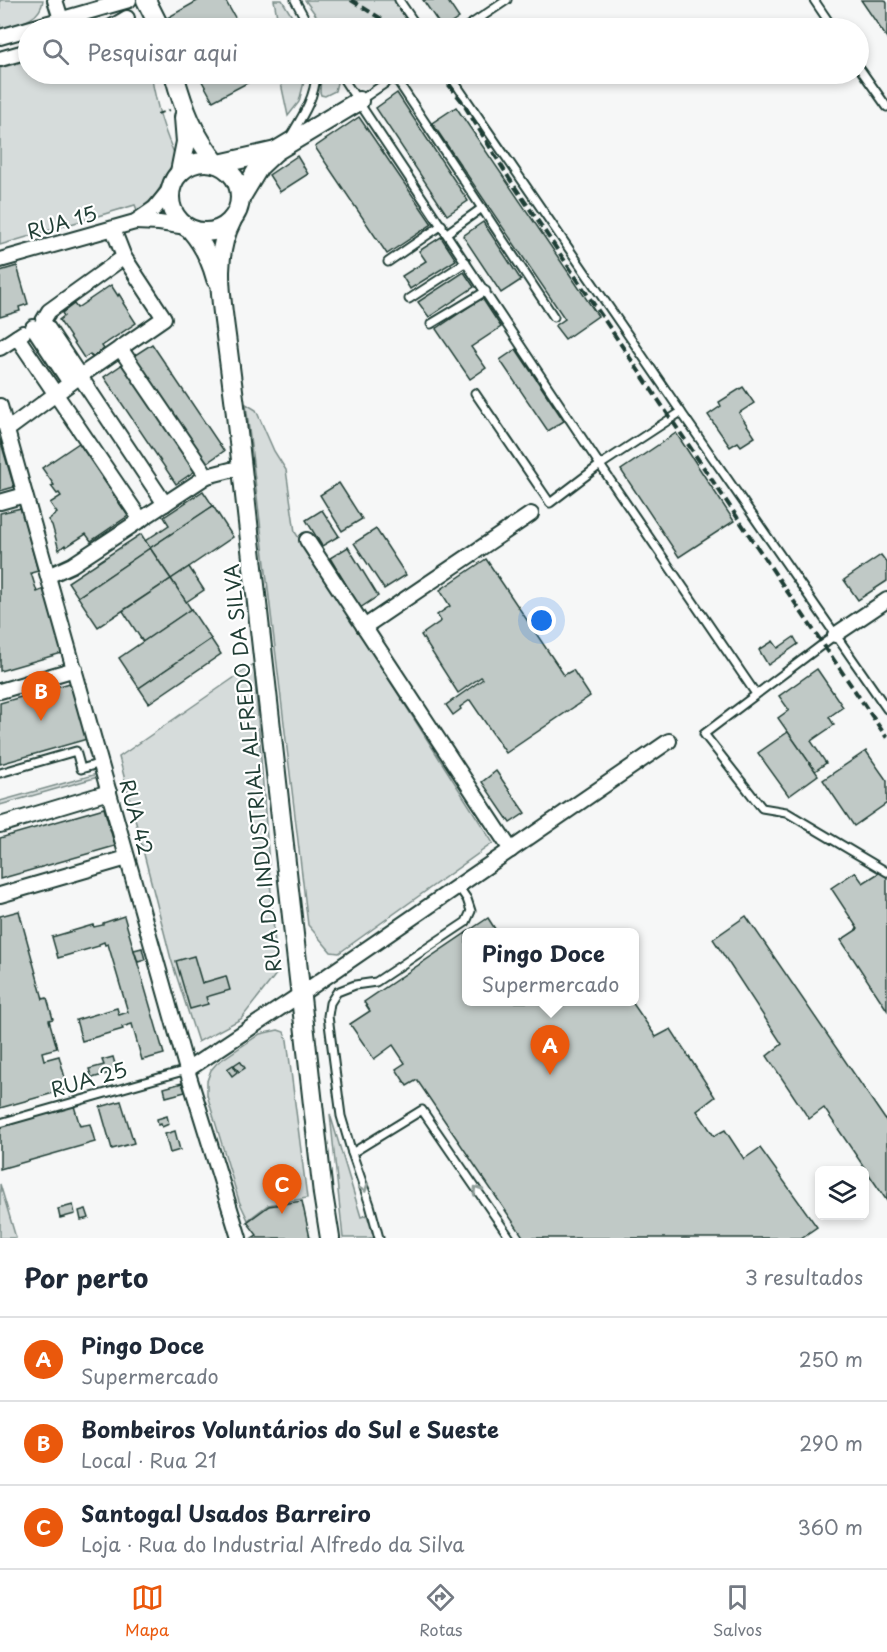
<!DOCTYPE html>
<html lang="pt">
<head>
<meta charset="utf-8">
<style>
  body { margin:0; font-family:"Playpen Sans",sans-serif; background:#f6f6f7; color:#1f2937 }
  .controls { position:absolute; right:18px; bottom:18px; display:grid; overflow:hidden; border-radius:9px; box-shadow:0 3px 9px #0003 }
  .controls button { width:54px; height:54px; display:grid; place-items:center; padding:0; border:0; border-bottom:2px solid #e0e1e3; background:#fff; color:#1f2937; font:30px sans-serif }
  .you { position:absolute; left:542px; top:621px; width:21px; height:21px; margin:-15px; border:4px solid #fff; border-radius:50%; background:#1a73e8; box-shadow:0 0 0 9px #1a73e833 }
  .badge { display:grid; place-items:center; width:39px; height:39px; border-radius:50%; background:#ea580c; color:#fff; font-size:20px; font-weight:700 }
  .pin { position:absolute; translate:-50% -50px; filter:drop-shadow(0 2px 3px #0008) }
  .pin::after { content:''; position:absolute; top:32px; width:21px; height:18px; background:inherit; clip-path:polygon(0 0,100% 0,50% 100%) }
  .popup { position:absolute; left:462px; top:928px; width:177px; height:78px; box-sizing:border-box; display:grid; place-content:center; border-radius:9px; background:#fff; filter:drop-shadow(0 2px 4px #0005); font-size:20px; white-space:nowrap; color:#747a83 }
  .popup b { font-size:22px; color:#1f2937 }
  .popup::after { content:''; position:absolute; left:50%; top:100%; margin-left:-12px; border:12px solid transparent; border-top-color:#fff }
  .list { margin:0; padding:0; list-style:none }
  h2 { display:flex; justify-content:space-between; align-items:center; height:78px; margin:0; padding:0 24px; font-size:26px }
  h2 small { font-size:20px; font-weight:400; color:#747a83 }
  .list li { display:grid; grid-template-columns:39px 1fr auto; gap:18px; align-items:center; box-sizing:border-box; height:84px; padding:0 24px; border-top:2px solid #e0e1e3 }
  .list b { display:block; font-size:22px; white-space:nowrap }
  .list p { margin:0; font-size:20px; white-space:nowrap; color:#747a83 }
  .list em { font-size:20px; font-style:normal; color:#747a83 }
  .icon { flex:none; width:33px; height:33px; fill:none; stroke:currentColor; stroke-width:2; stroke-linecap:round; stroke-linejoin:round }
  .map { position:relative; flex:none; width:887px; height:1238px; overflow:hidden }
  .search { position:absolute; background:#fff; box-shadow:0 3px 9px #0003; left:18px; right:18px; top:18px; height:66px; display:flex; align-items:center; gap:15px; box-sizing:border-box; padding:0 21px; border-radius:33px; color:#747a83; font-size:22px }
  .sheet { height:330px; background:#fff }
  nav { display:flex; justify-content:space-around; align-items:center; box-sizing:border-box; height:84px; border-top:2px solid #e0e1e3; background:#fff; font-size:16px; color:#747a83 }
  nav a { display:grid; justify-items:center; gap:3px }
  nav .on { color:#ea580c }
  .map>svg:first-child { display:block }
  .green { fill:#d6dcdb; stroke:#7a8c88; stroke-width:1.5 }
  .building { fill:#c0c9c6; stroke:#1f3d34; stroke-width:1.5 }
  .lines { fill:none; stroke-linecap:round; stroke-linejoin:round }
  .lane-casing { stroke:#1f3d34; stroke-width:11 }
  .street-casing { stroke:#1f3d34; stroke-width:18 }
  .secondary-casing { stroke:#1f3d34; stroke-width:22 }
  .path { stroke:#1f3d34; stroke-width:2; stroke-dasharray:6 4.5; stroke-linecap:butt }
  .lane { stroke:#fff; stroke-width:7 }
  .street { stroke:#fff; stroke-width:14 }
  .secondary { stroke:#fff; stroke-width:18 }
  .rail { stroke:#1f3d34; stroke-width:4; stroke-dasharray:9 4.5; stroke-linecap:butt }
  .oneway { stroke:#8f9e9a }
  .labels { text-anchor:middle; stroke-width:4.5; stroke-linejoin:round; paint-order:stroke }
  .street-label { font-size:20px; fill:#1f3d34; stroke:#fff }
</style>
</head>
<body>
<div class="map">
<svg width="887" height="1238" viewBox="0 0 887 1238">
  <rect width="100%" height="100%" fill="#f6f7f7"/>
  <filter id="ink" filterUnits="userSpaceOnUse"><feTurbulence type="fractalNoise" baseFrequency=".0167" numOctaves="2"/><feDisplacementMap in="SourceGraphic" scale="12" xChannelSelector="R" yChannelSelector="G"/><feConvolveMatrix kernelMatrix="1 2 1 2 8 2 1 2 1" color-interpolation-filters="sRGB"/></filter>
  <g filter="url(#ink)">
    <g class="green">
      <path d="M0,0h43c-2,21 -26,24 -43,29z"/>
      <polygon points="274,0 282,0 299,28 279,28"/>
      <polygon points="305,0 396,0 417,28 325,28"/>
      <path d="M28,60v14h123c5,30 12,57 26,85 -14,19 -18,40 -40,51l-2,-5 -135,40v-177z"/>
      <polygon points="279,74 306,74 299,102 288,116"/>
      <polygon points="321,74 331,74 337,83 335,91 325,96 321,95 320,92"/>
      <polygon points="246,404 256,410 274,451 286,470 295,532 493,843 339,953 331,952 308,925"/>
      <polygon points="254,664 277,973 241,1019 198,1042 171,959 119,757"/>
      <polygon points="97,774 98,777 0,805 0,801"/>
      <polygon points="278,1030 284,1032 287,1040 307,1198 268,1205 248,1220 239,1201 207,1095 207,1081 211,1070 217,1063 260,1034"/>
      <polygon points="330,1114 361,1217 367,1215 374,1238 343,1238"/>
      <polygon points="0,1184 16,1238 0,1238"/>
    </g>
    <g class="building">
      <polygon points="199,0 225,0 241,28 172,28 167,18"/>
      <polygon points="423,0 447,0 459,18 444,28 442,28"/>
      <polygon points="861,0 885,0 887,3 887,38"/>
      <polygon points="198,74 264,74 213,101"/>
      <polygon points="397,93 468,201 447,215 376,108"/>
      <polygon points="456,107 598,316 565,339 555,326 565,319 432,123"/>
      <polygon points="359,117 432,224 387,254 315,147"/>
      <polygon points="297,156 308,174 280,192 269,175"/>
      <polygon points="483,222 521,280 501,293 463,236"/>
      <polygon points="441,237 456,260 410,289 402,276 426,261 419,251"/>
      <polygon points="17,266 28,304 19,307 20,311 0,317 0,271"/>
      <polygon points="464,272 474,287 429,317 418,302"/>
      <polygon points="111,285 118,296 119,294 124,302 123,303 136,323 102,346 104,349 92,357 90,354 84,358 59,320 64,316 62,313 74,304 77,308"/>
      <polygon points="482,298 501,327 471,347 486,368 470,379 436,329"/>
      <polygon points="152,344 224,451 205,464 132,357"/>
      <polygon points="516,349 564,421 548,431 500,360"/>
      <polygon points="123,364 195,471 176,484 104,377"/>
      <polygon points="743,387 754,403 739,413 755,437 741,446 738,442 730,447 708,415 721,406 719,402"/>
      <polygon points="676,433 734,521 679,557 621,470"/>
      <polygon points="0,439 14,487 0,491"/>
      <polygon points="79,443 128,516 91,541 86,534 66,547 65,545 59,550 52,525 48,520 57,513 50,503 61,496 59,493 57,494 51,486 54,485 42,468"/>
      <polygon points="339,483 362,519 342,531 320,495"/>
      <polygon points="203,491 213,506 150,548 145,541 169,525 164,517"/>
      <polygon points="213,506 233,537 171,579 150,548"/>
      <polygon points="21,508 38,571 31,573 37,592 44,589 62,653 0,671 0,513"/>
      <polygon points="322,510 339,536 322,546 306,520"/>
      <polygon points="376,529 406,575 384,589 354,543"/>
      <polygon points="141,534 150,548 78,597 68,582"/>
      <polygon points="348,547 378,596 360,608 330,558"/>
      <polygon points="150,548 171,579 98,627 78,597"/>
      <polygon points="881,555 887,563 887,581 858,600 844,580"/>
      <polygon points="486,559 564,675 573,670 590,696 506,753 470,700 460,707 461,709 453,715 446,705 483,679 481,677 458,693 421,635 441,621 437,615 450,606 440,590"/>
      <polygon points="189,567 204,590 186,602 171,579"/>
      <polygon points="171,579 191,609 143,642 123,611"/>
      <polygon points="191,609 211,639 139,688 119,658"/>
      <polygon points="794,637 798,644 768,665 759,650 773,641 778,648"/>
      <polygon points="211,639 221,654 149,703 139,688"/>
      <polygon points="817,669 843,707 829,717 834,725 811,741 826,763 815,771 778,718 789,710 779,696"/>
      <polygon points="70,683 87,739 0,764 0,703"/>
      <polygon points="788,732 818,775 789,796 758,753"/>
      <polygon points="866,751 887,781 887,803 854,826 823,780"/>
      <polygon points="496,771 525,813 510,823 482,782"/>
      <polygon points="104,808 115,846 0,879 0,838"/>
      <polygon points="882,871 887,878 887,1010 841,940 858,929 831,888 855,872 863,883"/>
      <polygon points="19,911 43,999 47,998 53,1019 49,1020 57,1048 42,1052 44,1060 59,1056 68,1089 0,1108 0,916"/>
      <polygon points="124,916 164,1054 142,1060 132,1024 122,1027 123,1029 82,1041 76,1020 117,1008 119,1015 128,1012 108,944 105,945 104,942 99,944 99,946 58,958 52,937 93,925 94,927 103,925 103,923"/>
      <polygon points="746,916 887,1122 887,1201 824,1108 809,1119 767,1056 782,1044 713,939"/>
      <polygon points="488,918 497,932 467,932"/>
      <polygon points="466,933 466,1002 632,1002 656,1037 671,1029 715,1097 697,1111 714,1136 725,1130 744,1159 760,1148 817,1227 801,1238 524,1238 417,1080 407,1086 396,1069 405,1063 393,1045 374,1059 350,1024 370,1011 364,1002"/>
      <polygon points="142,948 145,960 138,962 134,950"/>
      <polygon points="194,956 202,983 226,976 230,990 206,997 208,1004 190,1009 176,961"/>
      <polygon points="113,1057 117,1071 92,1078 89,1069 104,1065 102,1060"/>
      <polygon points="240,1061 245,1068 239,1072 234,1065"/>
      <polygon points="233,1065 237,1072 232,1076 227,1069"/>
      <polygon points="182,1083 185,1092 166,1097 164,1088"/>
      <polygon points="121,1101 134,1143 112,1149 100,1107"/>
      <polygon points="74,1106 80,1126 90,1124 95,1142 0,1169 0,1127"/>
      <polygon points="167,1116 169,1124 162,1127 161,1124 158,1125 157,1119"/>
      <polygon points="175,1131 180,1150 170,1153 165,1134"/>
      <polygon points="302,1201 310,1238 252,1238 257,1235 247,1222 269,1206"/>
      <polygon points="73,1205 75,1214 60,1218 58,1209"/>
      <polygon points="86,1209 89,1218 81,1220 79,1211"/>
    </g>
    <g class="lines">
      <g class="lane-casing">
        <g id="lane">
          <polyline points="295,0 310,28"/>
          <polyline points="399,0 418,28"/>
          <polyline points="814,0 833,28"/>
          <polyline points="465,28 507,0"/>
          <polyline points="858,66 887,107"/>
          <polyline points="340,74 600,465 756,694"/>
          <polyline points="449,74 681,412 887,709"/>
          <polyline points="395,77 554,317"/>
          <polyline points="359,101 399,74"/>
          <path d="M290,137c12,-20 25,-39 26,-63"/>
          <polyline points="447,233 482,208"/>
          <polyline points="388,262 442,225"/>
          <polyline points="409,299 466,262"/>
          <polyline points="431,324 486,291"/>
          <polyline points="475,393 550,503 600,465 681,412"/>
          <polyline points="835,635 704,734 762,808 786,812 887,872"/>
          <polyline points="0,773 76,751 81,769 101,763"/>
          <polyline points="0,1123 187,1070"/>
          <polyline points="352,1153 341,1116 328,1016 330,1003 337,992 355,985 376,982 466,922 471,911 467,899 458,886"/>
          <polyline points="379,1238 370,1205 352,1153 422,1110 510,1238"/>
        </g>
      </g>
      <g class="street-casing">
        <g id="street">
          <polyline points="55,0 61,19"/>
          <polyline points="110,28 127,18"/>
          <polyline points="0,37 129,0"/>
          <polyline points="0,59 28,51"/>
          <polyline points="135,222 159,223 187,227"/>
          <polyline points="113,229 124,257 49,311 43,321 165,504"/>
          <polyline points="0,260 135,222 155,208 172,187"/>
          <polyline points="33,327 70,383"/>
          <polyline points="17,337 141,520"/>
          <polyline points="0,348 23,333"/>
          <polyline points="120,348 207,476"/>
          <polyline points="0,406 187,1070 239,1238"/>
          <polyline points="7,430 80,376 164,318 124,257"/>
          <polyline points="0,502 25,495"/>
          <polyline points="307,540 511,850"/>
          <polyline points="48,576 72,565 207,476 242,467"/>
          <polyline points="364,627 531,514"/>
          <polyline points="835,635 887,600"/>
          <polyline points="0,691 75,669"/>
          <polyline points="0,825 109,792"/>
          <polyline points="0,895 127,858"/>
          <polyline points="187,1070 301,994 669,741"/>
        </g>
      </g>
      <g class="secondary-casing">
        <g id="secondary">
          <polyline points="146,0 160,28"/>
          <path d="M174,74c10,36 19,60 43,90"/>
          <circle cx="205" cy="197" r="35"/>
          <polyline points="219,164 276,151"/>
          <polyline points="180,172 186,142 184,117"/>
          <polyline points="241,197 259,167 276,151 359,101"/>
          <path d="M232,220c-19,36 -11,77 -6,116 3,23 6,46 9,70l88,788 7,44"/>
          <path d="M191,230c13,15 20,30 25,49"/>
        </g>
      </g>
      <polyline class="path" points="157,114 169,110"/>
      <use href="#lane" class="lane"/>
      <use href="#street" class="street"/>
      <use href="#secondary" class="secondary"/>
      <g class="rail">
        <polyline points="351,0 396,28"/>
        <polyline points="440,74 461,100 509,178 778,578 887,738"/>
      </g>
    </g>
    <defs><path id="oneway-chevron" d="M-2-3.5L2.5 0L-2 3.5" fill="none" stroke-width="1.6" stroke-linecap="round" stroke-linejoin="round" transform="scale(1.5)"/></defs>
    <g class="oneway">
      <use href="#oneway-chevron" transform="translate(364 1188) rotate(70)"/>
      <use href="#oneway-chevron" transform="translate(477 1190) rotate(-124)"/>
    </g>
  </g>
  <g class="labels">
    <g class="street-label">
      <text transform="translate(62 223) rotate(-16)" y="7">RUA 15</text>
      <text transform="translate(253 768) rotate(-96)" y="7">RUA DO INDUSTRIAL ALFREDO DA SILVA</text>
      <text transform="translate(136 817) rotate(75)" y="7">RUA 42</text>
      <text transform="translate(89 1080) rotate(-16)" y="7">RUA 25</text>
    </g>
  </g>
</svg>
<div class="controls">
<button><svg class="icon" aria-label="layers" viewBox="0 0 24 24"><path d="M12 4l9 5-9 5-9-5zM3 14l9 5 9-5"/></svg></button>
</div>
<div class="you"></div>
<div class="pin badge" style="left:550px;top:1075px">A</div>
<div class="popup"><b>Pingo Doce</b>Supermercado</div>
<div class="pin badge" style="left:41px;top:721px">B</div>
<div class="pin badge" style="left:282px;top:1214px">C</div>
<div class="search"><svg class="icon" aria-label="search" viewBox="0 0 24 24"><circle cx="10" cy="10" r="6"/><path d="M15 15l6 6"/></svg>Pesquisar aqui</div>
</div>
<section class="sheet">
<h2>Por perto<small>3 resultados</small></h2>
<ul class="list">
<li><span class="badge">A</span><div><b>Pingo Doce</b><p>Supermercado</p></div><em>250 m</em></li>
<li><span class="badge">B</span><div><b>Bombeiros Voluntários do Sul e Sueste</b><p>Local · Rua 21</p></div><em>290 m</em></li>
<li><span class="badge">C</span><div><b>Santogal Usados Barreiro</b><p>Loja · Rua do Industrial Alfredo da Silva</p></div><em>360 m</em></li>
</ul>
</section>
<nav>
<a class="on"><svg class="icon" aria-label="map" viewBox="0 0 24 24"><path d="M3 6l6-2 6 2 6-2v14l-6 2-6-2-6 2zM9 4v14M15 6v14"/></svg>Mapa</a>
<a><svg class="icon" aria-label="directions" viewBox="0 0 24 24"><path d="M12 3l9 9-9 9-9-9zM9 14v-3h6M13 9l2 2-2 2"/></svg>Rotas</a>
<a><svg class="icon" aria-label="saved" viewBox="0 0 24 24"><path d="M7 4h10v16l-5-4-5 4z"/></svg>Salvos</a>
</nav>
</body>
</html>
